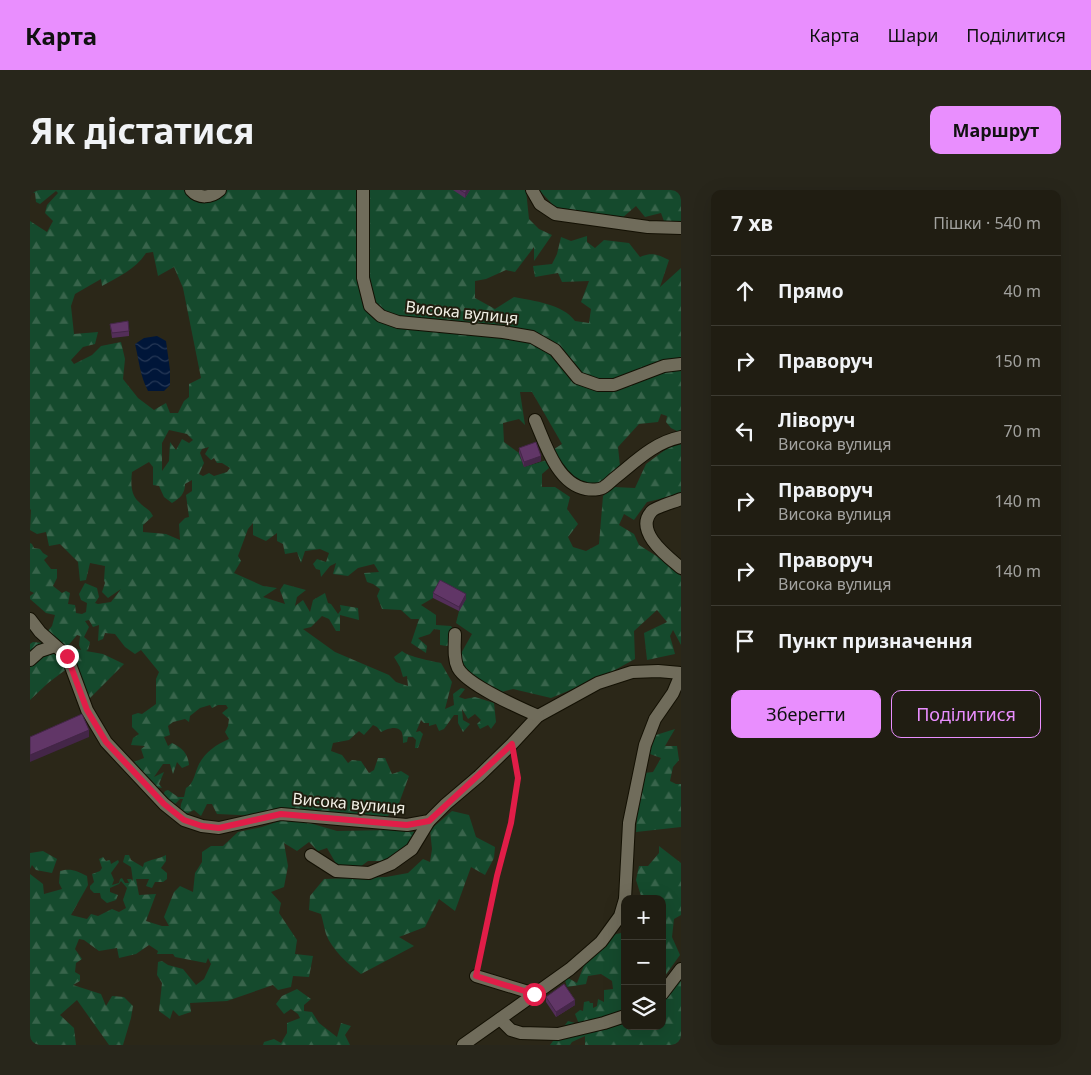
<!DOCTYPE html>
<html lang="uk">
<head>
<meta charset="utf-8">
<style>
  body { margin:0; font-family:"Noto Sans",sans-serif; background:#28261b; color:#f1f3f6 }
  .controls { position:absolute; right:15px; bottom:15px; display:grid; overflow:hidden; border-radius:10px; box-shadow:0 5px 20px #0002 }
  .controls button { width:45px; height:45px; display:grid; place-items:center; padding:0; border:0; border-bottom:1px solid #3d3b32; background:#201d12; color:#f1f3f6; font:25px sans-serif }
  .stop { position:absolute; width:15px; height:15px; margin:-11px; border:4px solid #e11d48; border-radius:50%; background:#fff }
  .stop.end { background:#e11d48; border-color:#fff; box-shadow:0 1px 5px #0008 }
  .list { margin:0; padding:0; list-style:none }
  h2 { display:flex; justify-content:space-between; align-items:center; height:65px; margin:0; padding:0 20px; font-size:21px }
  h2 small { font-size:16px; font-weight:400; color:#a2a29f }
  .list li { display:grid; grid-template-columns:32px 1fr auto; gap:15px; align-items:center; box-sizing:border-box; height:70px; padding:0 20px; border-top:1px solid #3d3b32 }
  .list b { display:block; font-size:19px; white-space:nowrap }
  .list p { margin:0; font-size:16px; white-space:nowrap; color:#a2a29f }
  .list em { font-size:16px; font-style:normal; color:#a2a29f }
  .actions { display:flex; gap:10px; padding:15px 20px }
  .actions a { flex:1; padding:11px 0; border:1px solid #e98efe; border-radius:10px; text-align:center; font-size:18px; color:#e98efe }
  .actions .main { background:#e98efe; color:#111 }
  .icon { flex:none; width:28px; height:28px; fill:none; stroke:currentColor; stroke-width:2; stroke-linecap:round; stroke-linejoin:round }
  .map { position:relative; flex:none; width:651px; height:855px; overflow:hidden; border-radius:10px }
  header { display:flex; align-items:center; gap:30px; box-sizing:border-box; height:70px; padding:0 25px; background:#e98efe; color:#111 }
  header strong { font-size:24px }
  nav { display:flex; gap:28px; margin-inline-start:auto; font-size:18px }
  .intro { display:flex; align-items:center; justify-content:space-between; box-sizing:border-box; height:120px; padding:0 30px }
  h1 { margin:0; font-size:35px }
  .button { padding:12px 22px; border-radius:10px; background:#e98efe; color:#111; font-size:18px; font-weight:700 }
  main { display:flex; gap:30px; padding:0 30px }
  aside { flex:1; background:#201d12; border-radius:10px; box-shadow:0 5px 20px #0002 }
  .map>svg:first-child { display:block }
  .forest { fill:url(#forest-firs); fill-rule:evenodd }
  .water { fill:url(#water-waves) }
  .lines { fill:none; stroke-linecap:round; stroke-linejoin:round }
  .minor-casing { stroke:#131003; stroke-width:14 }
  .path { stroke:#6e6a5d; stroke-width:2; stroke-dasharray:2.5 4; stroke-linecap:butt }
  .minor { stroke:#706c5b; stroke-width:12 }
  .wall { fill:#532e59 }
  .shaded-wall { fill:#442648 }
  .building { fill:#613667; stroke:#442648 }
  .route { stroke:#e11d48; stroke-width:6 }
  .labels { text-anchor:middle; stroke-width:4; stroke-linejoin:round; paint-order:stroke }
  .street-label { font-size:16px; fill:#f2f0e6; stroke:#211e0f }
</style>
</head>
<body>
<header>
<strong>Карта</strong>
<nav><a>Карта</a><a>Шари</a><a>Поділитися</a></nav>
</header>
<div class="intro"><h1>Як дістатися</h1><a class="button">Маршрут</a></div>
<main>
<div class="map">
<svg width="651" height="855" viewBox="0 0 651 855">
  <defs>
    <pattern id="forest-firs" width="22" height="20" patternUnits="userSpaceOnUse" patternTransform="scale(1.25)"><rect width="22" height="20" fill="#154a2d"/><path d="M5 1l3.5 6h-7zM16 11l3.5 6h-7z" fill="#38644b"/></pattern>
    <pattern id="water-waves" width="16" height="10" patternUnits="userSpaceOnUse" patternTransform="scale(1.25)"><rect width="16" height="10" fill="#001639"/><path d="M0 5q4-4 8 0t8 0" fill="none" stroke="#263856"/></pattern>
  </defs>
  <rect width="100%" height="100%" fill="#2b2718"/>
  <g class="forest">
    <path d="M0,0h496l3,29 10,10 13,6 -18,26v-14l-19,25 -9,-2 -20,9 -11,2v17l20,11 19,-12c20,4 49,7 61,24l14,2 2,-14 -10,-7 8,-21 -27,1 -4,-9 -23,4 -2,-11 19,-2 5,-10 4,-17 10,4 16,-5v6l8,6 9,-8 25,3 11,14c11,-5 18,-3 29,3l-9,27 21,-19v161l-2,3 -8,-4 -5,-6 1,-6 -6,-2 -3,8 -19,2 -21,23 2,19 -19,19 -28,-4 -22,-30 11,-7 -30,-52h-12l5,33 -6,-6 -16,4 1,19 15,11 5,14 23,-7 2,8 -7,6v13h13l15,10 -3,12 11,15 -10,13 5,10 13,4 13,-7 4,-48 11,-9 21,1 11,-24 23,-17 12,-3v50l-34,8 -13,18 -10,-6 -5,11 15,9 5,11 19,12 23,19v69l-8,-15 -3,6 5,18 -28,6 -3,-27 23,-11 -10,-12 -23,21 1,28 -33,18 -51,21 -38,-9 -15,4 -33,-22 -6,-14 13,-23 -16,-11 3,-12 6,-13 -25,-13 -7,13 -12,7 15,10v10l15,1 3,4 -2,13 -5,3 -7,-1v-15l-6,-1 -4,5 -12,4 9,8 -1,7 -15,-10 8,-24h-8l-10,-9 -19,-1 -5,-13 3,-7 -7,-5 -6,-2 -3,-9 15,-1 -5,-8 -16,4 -10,8 -15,-2 3,-11 -6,3 -9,11 -1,-7 -4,-1 -3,-5 4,-5 9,3 3,-9 -9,-4 -15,2 -4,12 -4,-11 -12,2 -2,-10 -6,-3v-8l-11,8 -13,-6v-12l-5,6 -10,27 3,5 -7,12 29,13 14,2 -14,9 22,7 -5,-14 4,-6 22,6 -9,7 -2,9 8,-6 7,12 3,-12 12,-7 3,10 3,1 7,10 3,-4 -1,-5 18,3 1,12 -19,-5v16h-4l-7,-12 -7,-3 -11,11 -8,2 32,23 54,23 7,7 12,4 -1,-10 -4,1 -3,-10 -6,-10 8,-6c7,6 30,10 39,12l11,19 -7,27 9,-4 -1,-11 8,-6 4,1 -6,8 6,2 10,-2 19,6 2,19 -5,7 -3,-4 -8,4 -3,-5 4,-4 -6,-6 -7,5 -6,-10 1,11 7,4 -7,8 -5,-9v-8h-4l-10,14 -5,2 -3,-7 -7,2v-3h-5l-3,-3 -5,12 4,-1 3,3 -5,14h-3l1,-8 -3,-3h-5l-1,5 -4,1c0,-3 0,-10 -2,-12 -4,-6 -15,-2 -20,1l-4,-5 -4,-2 -9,10 -5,-4 -10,9 -16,3 -2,8 11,4 6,8 4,-3 9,1 8,12 5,-3 4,-12h7l7,16 9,-3 8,5 -11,30 -15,15 -166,-7 -5,-10h-5l-6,12 -7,-6 -6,3h-8l1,-9 2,-5h-3l-7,7 -11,-9 3,-6 3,-1 10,7h6l2,-9c8,-4 9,-16 13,-24 7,-13 17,-19 30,-25l-4,-7 3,-6 1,-7 -7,-6 6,-5 -2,-3h-8l-6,3 -2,-3 -10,3 -10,8 -1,6 -4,-3 -12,3 -5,4 2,9 -6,2 4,9 4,-3c10,5 16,10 17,22l-7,3 -5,-6 -4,12 -3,-10h-7l-9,13 10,-5 -5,12 3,4 -10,-1 -21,-24 13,-5 -3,-9 4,-3 -14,-1 2,-7 6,-4 -7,-7v-12l6,-2 4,1 14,-10v-25l3,-7 -18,-22 -6,4 -10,-7 -10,-13 -10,-1 -2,6 -5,2 1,-16 -6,2 -4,-7 -4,1 4,6 -5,10 6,5 -2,8 -2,1 17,3 21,10 -37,37 -15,-36 -24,18 -18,17v-56l3,-2 21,2 -7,-12 5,-6 3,-11 -9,-2 -16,-14v-3l4,-3 -4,-2v-48l2,1 2,4 6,1 3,4 5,3 -4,4 7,9h6v9l-4,8 9,7 4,-2 4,2 -2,11 7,1 1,8 6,1 4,-2 1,-9 -6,-3 -2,-6 6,-11 12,5 2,9 -4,6 3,1 13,-2 10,-13 -13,9 -6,-6 3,-9 -1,-3 1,-14 -15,-3 -4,17 -6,1 -2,-19 -18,-18 -11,2 -3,-14 -9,2 -7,-4 1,-21 -1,1v-289l17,11 6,-11 -8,-8 2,-8 11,-12 -2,-2 -16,13 -4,-2 -1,-9 -5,-1zM123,62l5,24 16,-9 9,21 18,90 -12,6v13l-5,4 -6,12h-8l-4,-10 -12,7 -16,-12 -15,-19 2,-20 -4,-17 -20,4 -9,9 -18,9 -3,-4 12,-13 12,-3 3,-12 -24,2 -3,-28 4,-12 26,-15 1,7c16,-9 34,-17 44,-33zM139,240l18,4 6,6 -4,3 -7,-4 -6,11 -6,-8 -1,19 -7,10v-28zM179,257l-4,7 6,6 3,-2 3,5h5l8,5 -3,4 -13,4 -5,-3 -6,3 -4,-2 5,-11 -4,-10 2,-4zM119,272l4,5v18l6,1 5,11 8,6c8,-5 13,-9 13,-19l7,-4v11l-6,4 3,22 -4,1 -6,6 1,16 -14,-6 -23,-2v-7l10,-9c-4,-8 -9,-8 -14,-14 -9,-8 -8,-20 -7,-30zM47,445l3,1 -1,9 2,5 -14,-3z"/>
    <polygon points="509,0 651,0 651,32 635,34 631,23 615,27 606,16 592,28 525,17"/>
    <polygon points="645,539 635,556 647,556 649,570 643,577 640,591 646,594 651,594 651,637 606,642 607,625 614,583 623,582 631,568 620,564 615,572 626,545"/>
    <path d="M422,621l17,4 7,22 19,10 -1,11 -9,17 -14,-8 -16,44 -16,-12 -14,28 -26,10 15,9 -53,28c-13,-10 -29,-24 -35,-40 -2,-7 -3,-13 -5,-20l-12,-4 1,-14 14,-17 62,-2 22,-4 15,-14 7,3 2,-13 -2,-19z"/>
    <path d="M255,629h20l8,5 24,7 52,-1 26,2 -4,11 -16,14 -13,4h-14l-12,9 -18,-3 -11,-19 -9,3 -9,-9 -12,9 -13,-8 4,23 -4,21 -13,5 10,11 -2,10 18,27 -2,14 18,2 -4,21 -16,-1 -2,11 -13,3 -5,-5 -46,16 -37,2 1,9 -12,4 -6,-6 -3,9 -11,-8 3,-28 -5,-8 1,-13 4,-1 6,4 15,4 13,16 8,-6 7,-15 -3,-6 -2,5 -31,-6 -2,-3h-16l1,-3 -9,-6 -13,9 -17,4 -2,-10 -18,3 -15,-11 -5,-1 -4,10 7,10 -6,4 -1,9 5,3v6l-7,4 28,9 5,12 6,-10 12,1 9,9 -2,12 -8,27h-14l-32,-45 -17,15 14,13 2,17h-46v-171l13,10 1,10 18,-5 -3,-6 1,-12c11,-3 17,0 27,5l1,9 -17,30 16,4 4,-5 7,2 14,-7 7,3 7,-4 -3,-8 4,-12 -6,-7 -2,3 -9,4v4l8,3 -2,5 -9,3 -6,-5 -1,-5h-6l-4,-4v-3l4,-4 -2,-8 8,-3 2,-3 -3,-9 4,-2 3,4 4,-1 1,4 7,-4 1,2 -8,11 3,7 -2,5 7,-2 1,-4 2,-1 3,5h4l-2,-4h4l2,2 -2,-14 -8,-5 2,-7h4l2,5 12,7 1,-4c7,-4 15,-4 22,-8v6l-5,7 6,5v6l-4,3h-8l-3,6 -6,-2 3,-7h-13l3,16 17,-1 -10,27 16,5h7l-5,-9 10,-25 6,-6 13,6 2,-19 7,-11v-10l9,-6h12l15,-14 24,-5z"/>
    <polygon points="629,656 651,673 651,725 644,729 642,747 650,765 632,790 632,709 612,709 606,690 609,676 618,676 629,663"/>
    <polygon points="13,661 27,669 22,683 6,680 2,675 0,679 0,663"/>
    <polygon points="595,733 595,836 632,836 632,802 651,791 651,855 555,855 555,846 542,852 540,855 520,855 538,831 549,834 545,824 550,820 553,821 554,812 559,811 560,813 563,813 563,818 567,816 568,809 574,812 574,800 583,799 582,791 571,784 558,786 556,794 537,797 535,790 538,788 547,793 555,773 582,745 591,743"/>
    <polygon points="267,799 281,809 274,815 274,821 282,822 289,833 307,847 311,833 321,836 315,845 320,855 233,855 234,852 244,849 251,853 257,843 257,833 270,828 268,824 261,819 254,824 246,814 252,806"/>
  </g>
  <path class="water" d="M127,146l9,5 4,29v15l-6,6h-16c-8,-15 -9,-31 -13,-47l9,-6z"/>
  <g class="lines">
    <g class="minor-casing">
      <g id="minor">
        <path d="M161,0c8,9 20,8 29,0"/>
        <polyline points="333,0 333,88 340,116 351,126 368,132 473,142 502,147 525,160 548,188 568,195 584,195 634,176 651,174"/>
        <polyline points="502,0 510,14 525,24 618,37 651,38"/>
        <path d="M505,230c10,23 22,64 51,69 5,1 14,1 18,-2 5,-3 8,-7 12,-10 20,-16 39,-35 65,-40"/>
        <path d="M651,309c-7,3 -25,8 -29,12 -19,20 16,46 29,57"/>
        <polyline points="0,429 10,442 37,466 57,520 76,552 134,614 154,630 172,636 189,638 251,624 377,635 399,631 416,614 449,586 482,554 508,526 568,493 602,482 628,481 651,483"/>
        <path d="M425,444c0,11 -2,24 3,34 9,17 62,40 80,48"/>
        <polyline points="0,470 10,461 25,456"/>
        <polyline points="281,665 306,681 339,683 361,674 382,659 399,631"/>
        <polyline points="595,709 599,633 615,555 625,529 643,503 651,484"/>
        <polyline points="446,786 505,804"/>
        <polyline points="632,804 651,779"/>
        <polyline points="470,829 481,840 491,843 528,844 574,833 595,826"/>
        <polyline points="433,855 540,779 571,752 590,726 595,709"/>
      </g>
    </g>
    <polyline class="path" points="448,774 467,686 481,633 488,588 485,568"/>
    <use href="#minor" class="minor"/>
  </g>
  <g class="wall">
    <polygon points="423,0 440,0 435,8"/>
    <polygon points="80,134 99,141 99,146 82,148"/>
    <polygon points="489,258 511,271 494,277 489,263"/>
    <polygon points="403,403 436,409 429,421 403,408"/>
    <polygon points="516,807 545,815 526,827 516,812"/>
  </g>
  <g class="shaded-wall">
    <polygon points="437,0 440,0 435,8 435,3"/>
    <polygon points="511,266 511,271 494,277 494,272"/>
    <polygon points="436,404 436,409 429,421 429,417"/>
    <polygon points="59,540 59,547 0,572 0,565"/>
    <polygon points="545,810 545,815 526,827 526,822"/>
  </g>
  <g class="building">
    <polygon points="430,0 437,0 435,3"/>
    <polygon points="98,131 99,141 82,143 80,134"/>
    <polygon points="506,252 511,266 494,272 489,258"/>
    <polygon points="410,390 436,404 429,417 403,403"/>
    <polygon points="52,524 59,540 0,565 0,547"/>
    <polygon points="534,794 545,810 526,822 516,807"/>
  </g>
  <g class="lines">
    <polyline class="route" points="37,466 57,520 76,552 134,614 154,630 172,636 189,638 251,624 377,635 399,631 482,554 488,588 481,633 467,686 446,786 504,804"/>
  </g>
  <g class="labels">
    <g class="street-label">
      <text transform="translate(432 122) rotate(6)" y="6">Висока вулиця</text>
      <text transform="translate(319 613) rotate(5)" y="6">Висока вулиця</text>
    </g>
  </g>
</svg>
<div class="controls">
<button>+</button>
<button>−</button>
<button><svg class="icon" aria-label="layers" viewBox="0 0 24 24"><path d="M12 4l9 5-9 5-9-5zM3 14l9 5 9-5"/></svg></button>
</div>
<div class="stop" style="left:504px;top:804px"></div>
<div class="stop end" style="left:37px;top:466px"></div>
</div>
<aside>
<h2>7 хв<small>Пішки · 540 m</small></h2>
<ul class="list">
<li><svg class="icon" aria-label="ahead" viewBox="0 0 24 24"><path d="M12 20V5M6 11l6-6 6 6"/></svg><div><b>Прямо</b></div><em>40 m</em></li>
<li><svg class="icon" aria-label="right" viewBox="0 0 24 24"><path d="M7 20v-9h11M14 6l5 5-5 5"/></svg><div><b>Праворуч</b></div><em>150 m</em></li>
<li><svg class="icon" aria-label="left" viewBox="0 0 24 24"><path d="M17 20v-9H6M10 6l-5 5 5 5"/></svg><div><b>Ліворуч</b><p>Висока вулиця</p></div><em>70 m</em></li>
<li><svg class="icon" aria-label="right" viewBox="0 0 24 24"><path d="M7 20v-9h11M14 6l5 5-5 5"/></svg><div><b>Праворуч</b><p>Висока вулиця</p></div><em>140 m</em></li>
<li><svg class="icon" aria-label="right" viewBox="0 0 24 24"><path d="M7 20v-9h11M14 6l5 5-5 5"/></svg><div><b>Праворуч</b><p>Висока вулиця</p></div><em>140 m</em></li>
<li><svg class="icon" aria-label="arrive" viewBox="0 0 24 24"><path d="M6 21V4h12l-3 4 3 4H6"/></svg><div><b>Пункт призначення</b></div></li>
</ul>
<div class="actions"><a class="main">Зберегти</a><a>Поділитися</a></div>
</aside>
</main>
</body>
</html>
